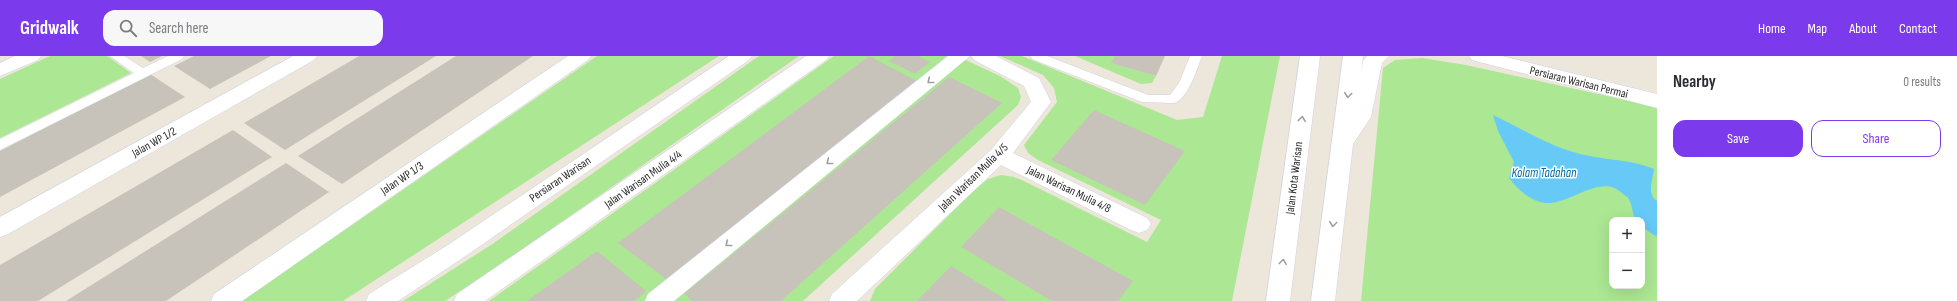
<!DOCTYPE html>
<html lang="en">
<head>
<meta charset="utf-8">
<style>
  body { margin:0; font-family:"Sofia Sans Condensed",sans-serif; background:#f7f7f7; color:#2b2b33 }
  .controls { position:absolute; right:12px; bottom:12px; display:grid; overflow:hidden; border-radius:8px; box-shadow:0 4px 16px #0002 }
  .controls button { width:36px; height:36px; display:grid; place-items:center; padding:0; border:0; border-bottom:1px solid #e1e1e2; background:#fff; color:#2b2b33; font:20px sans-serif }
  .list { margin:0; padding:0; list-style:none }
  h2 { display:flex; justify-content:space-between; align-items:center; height:52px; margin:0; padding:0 16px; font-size:17px }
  h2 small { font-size:13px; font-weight:400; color:#7c7c81 }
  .actions { display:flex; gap:8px; padding:12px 16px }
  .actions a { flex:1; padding:9px 0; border:1px solid #7c3aed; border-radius:12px; text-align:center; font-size:14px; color:#7c3aed }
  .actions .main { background:#7c3aed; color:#fff }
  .icon { flex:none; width:22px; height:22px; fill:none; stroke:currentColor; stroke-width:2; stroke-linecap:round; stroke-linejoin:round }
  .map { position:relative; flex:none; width:1657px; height:245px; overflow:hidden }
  header { display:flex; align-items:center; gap:24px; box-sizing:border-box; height:56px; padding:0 20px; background:#7c3aed; color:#fff }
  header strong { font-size:19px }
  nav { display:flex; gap:22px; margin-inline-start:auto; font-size:14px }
  .search { width:280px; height:36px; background:#f7f7f7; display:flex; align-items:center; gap:10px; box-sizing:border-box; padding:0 14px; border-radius:12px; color:#7c7c81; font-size:15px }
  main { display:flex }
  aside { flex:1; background:#fff }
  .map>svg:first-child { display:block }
  .green { fill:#ace793; fill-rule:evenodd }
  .water { fill:#67caf6 }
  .building { fill:#c8c3ba }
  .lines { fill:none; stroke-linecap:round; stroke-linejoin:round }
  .lane-casing { stroke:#d0d3e4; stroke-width:1 }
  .street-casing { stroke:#d0d3e4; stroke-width:1 }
  .secondary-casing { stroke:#d0d3e4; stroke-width:1 }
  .lane { fill:#fff; fill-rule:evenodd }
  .street { fill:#fff; fill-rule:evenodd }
  .secondary { fill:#fff; fill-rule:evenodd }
  .oneway { stroke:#9f9f9f }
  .labels { text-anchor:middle; stroke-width:3; stroke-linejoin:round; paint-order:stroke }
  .street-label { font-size:12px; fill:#2a2a2a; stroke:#fff }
  .water-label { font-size:13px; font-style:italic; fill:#0566a2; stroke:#fff }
</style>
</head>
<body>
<header>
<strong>Gridwalk</strong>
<div class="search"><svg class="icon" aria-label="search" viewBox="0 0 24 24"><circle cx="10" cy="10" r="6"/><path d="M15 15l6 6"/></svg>Search here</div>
<nav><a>Home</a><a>Map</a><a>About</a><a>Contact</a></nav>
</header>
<main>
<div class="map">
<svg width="1657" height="245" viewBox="0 0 1657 245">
  <rect width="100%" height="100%" fill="#ede6db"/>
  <g class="green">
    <polygon points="50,0 107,0 131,17 0,82 0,23"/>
    <polygon points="597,0 719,0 343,245 242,245"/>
    <polygon points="759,0 799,0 507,204 445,245 403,245 491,189"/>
    <polygon points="834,0 957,0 1000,20 1018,32 1021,41 1018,49 803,245 489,245"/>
    <polygon points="1000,0 1022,0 1177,64 1203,61 1222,0 1280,0 1232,245 870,245 875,233 975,133 988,123 1001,119 1014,121 1028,127 1147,186 1161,164 1038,104 1028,97 1024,89 1057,46 1054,32 1043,19"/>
    <polygon points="1075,0 1115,0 1112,7 1156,20 1152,27 1141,28"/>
    <path d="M1422,2l44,7 191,42v194h-296l22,-233 12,-8zM1612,164h30v66h-30z"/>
  </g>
  <path class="water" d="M1493,59c28,13 54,30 84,38 27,8 50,5 77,16 -1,10 -8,25 3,32v36l-15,-10v-7h-7c-2,-6 -3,-15 -6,-21 -1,-2 -5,-4 -7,-6 -21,-20 -49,10 -75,10 -15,0 -30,-14 -38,-25l5,-16 -16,-31z"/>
  <g class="building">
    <polygon points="141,0 162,0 150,6"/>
    <polygon points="194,0 271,0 210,33 174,10"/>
    <polygon points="359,0 436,0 285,94 244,67"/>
    <polygon points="456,0 533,0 342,128 298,100"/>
    <polygon points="869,0 917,25 669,225 618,187"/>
    <polygon points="895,0 918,0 930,6 915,18 889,5"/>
    <polygon points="1115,0 1165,0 1156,20 1111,7"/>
    <polygon points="150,18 185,41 0,141 0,95"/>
    <polygon points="949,21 1002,47 781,245 693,245 684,238"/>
    <polygon points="1094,54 1185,95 1145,149 1051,104"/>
    <polygon points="233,74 272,101 38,245 0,245 0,209"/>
    <polygon points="286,107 329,136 166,245 66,245"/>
    <polygon points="999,151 1133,225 1118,245 1052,245 961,191"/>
    <polygon points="597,195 646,235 634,245 527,245"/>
    <polygon points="951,210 1008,245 917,245"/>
  </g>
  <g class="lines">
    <g class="lane-casing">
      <g id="lane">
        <polygon points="110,0 124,0 143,12 168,0 184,0 182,3 0,94 0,83 134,17"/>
        <path d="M1030,0h17l101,39h22l9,-12 11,-27h12c-5,13 -14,43 -28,47l-32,-1 -110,-43z"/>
      </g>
    </g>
    <g class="street-casing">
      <g id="street">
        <polygon points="15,0 41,0 38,4 0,20 0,7"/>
        <polygon points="293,0 317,0 314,4 8,178 0,181 0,161"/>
        <polygon points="568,0 591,0 588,4 242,245 211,245 214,238"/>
        <polygon points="806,0 829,0 826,4 485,245 454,245 457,238"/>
        <polygon points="948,0 970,0 674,245 645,245 648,238"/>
        <polygon points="971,0 996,0 1039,22 1051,46 1013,97 1147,162 1151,168 1147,174 1139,177 1131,174 1001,109 857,245 829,245 832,238 991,94 1031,46 1024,30 974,4"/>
      </g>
    </g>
    <g class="secondary-casing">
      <g id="secondary">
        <polygon points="729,0 752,0 749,4 464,201 398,245 366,245 369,238 448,189"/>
        <polygon points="1300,0 1320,0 1290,245 1266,245"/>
        <polygon points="1343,0 1363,0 1361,18 1363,5 1367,0 1389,0 1382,7 1371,61 1353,88 1335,245 1311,245"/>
        <polygon points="1469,0 1502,0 1657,38 1657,52 1472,4"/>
      </g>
    </g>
    <use href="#lane" class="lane"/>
    <use href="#street" class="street"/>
    <use href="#secondary" class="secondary"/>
  </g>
  <defs><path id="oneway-chevron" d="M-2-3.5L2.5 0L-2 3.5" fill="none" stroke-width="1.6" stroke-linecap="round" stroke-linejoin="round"/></defs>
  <g class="oneway">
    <use href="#oneway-chevron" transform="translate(930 25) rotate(141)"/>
    <use href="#oneway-chevron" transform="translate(1348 39) rotate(97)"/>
    <use href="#oneway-chevron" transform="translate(1302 63) rotate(-83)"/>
    <use href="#oneway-chevron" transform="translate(829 106) rotate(141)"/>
    <use href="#oneway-chevron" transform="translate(1333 168) rotate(97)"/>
    <use href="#oneway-chevron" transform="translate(728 188) rotate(141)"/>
    <use href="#oneway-chevron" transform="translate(1283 206) rotate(-83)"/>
  </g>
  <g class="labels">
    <g class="street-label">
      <text transform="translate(1579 26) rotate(14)" y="4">Persiaran Warisan Permai</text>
      <text transform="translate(154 86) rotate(-29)" y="4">Jalan WP 1/2</text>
      <text transform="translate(973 121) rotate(-44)" y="4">Jalan Warisan Mulia 4/5</text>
      <text transform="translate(402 122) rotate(-34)" y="4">Jalan WP 1/3</text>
      <text transform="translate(1294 122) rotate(-83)" y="4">Jalan Kota Warisan</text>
      <text transform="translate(560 123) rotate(-34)" y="4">Persiaran Warisan</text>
      <text transform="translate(643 123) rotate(-35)" y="4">Jalan Warisan Mulia 4/4</text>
      <text transform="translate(1069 133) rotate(26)" y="4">Jalan Warisan Mulia 4/8</text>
    </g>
    <g class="water-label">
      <text x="1544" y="121">Kolam Tadahan</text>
    </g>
  </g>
</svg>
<div class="controls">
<button>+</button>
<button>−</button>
</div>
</div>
<aside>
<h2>Nearby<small>0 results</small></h2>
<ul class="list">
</ul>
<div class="actions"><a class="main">Save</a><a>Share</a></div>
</aside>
</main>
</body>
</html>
